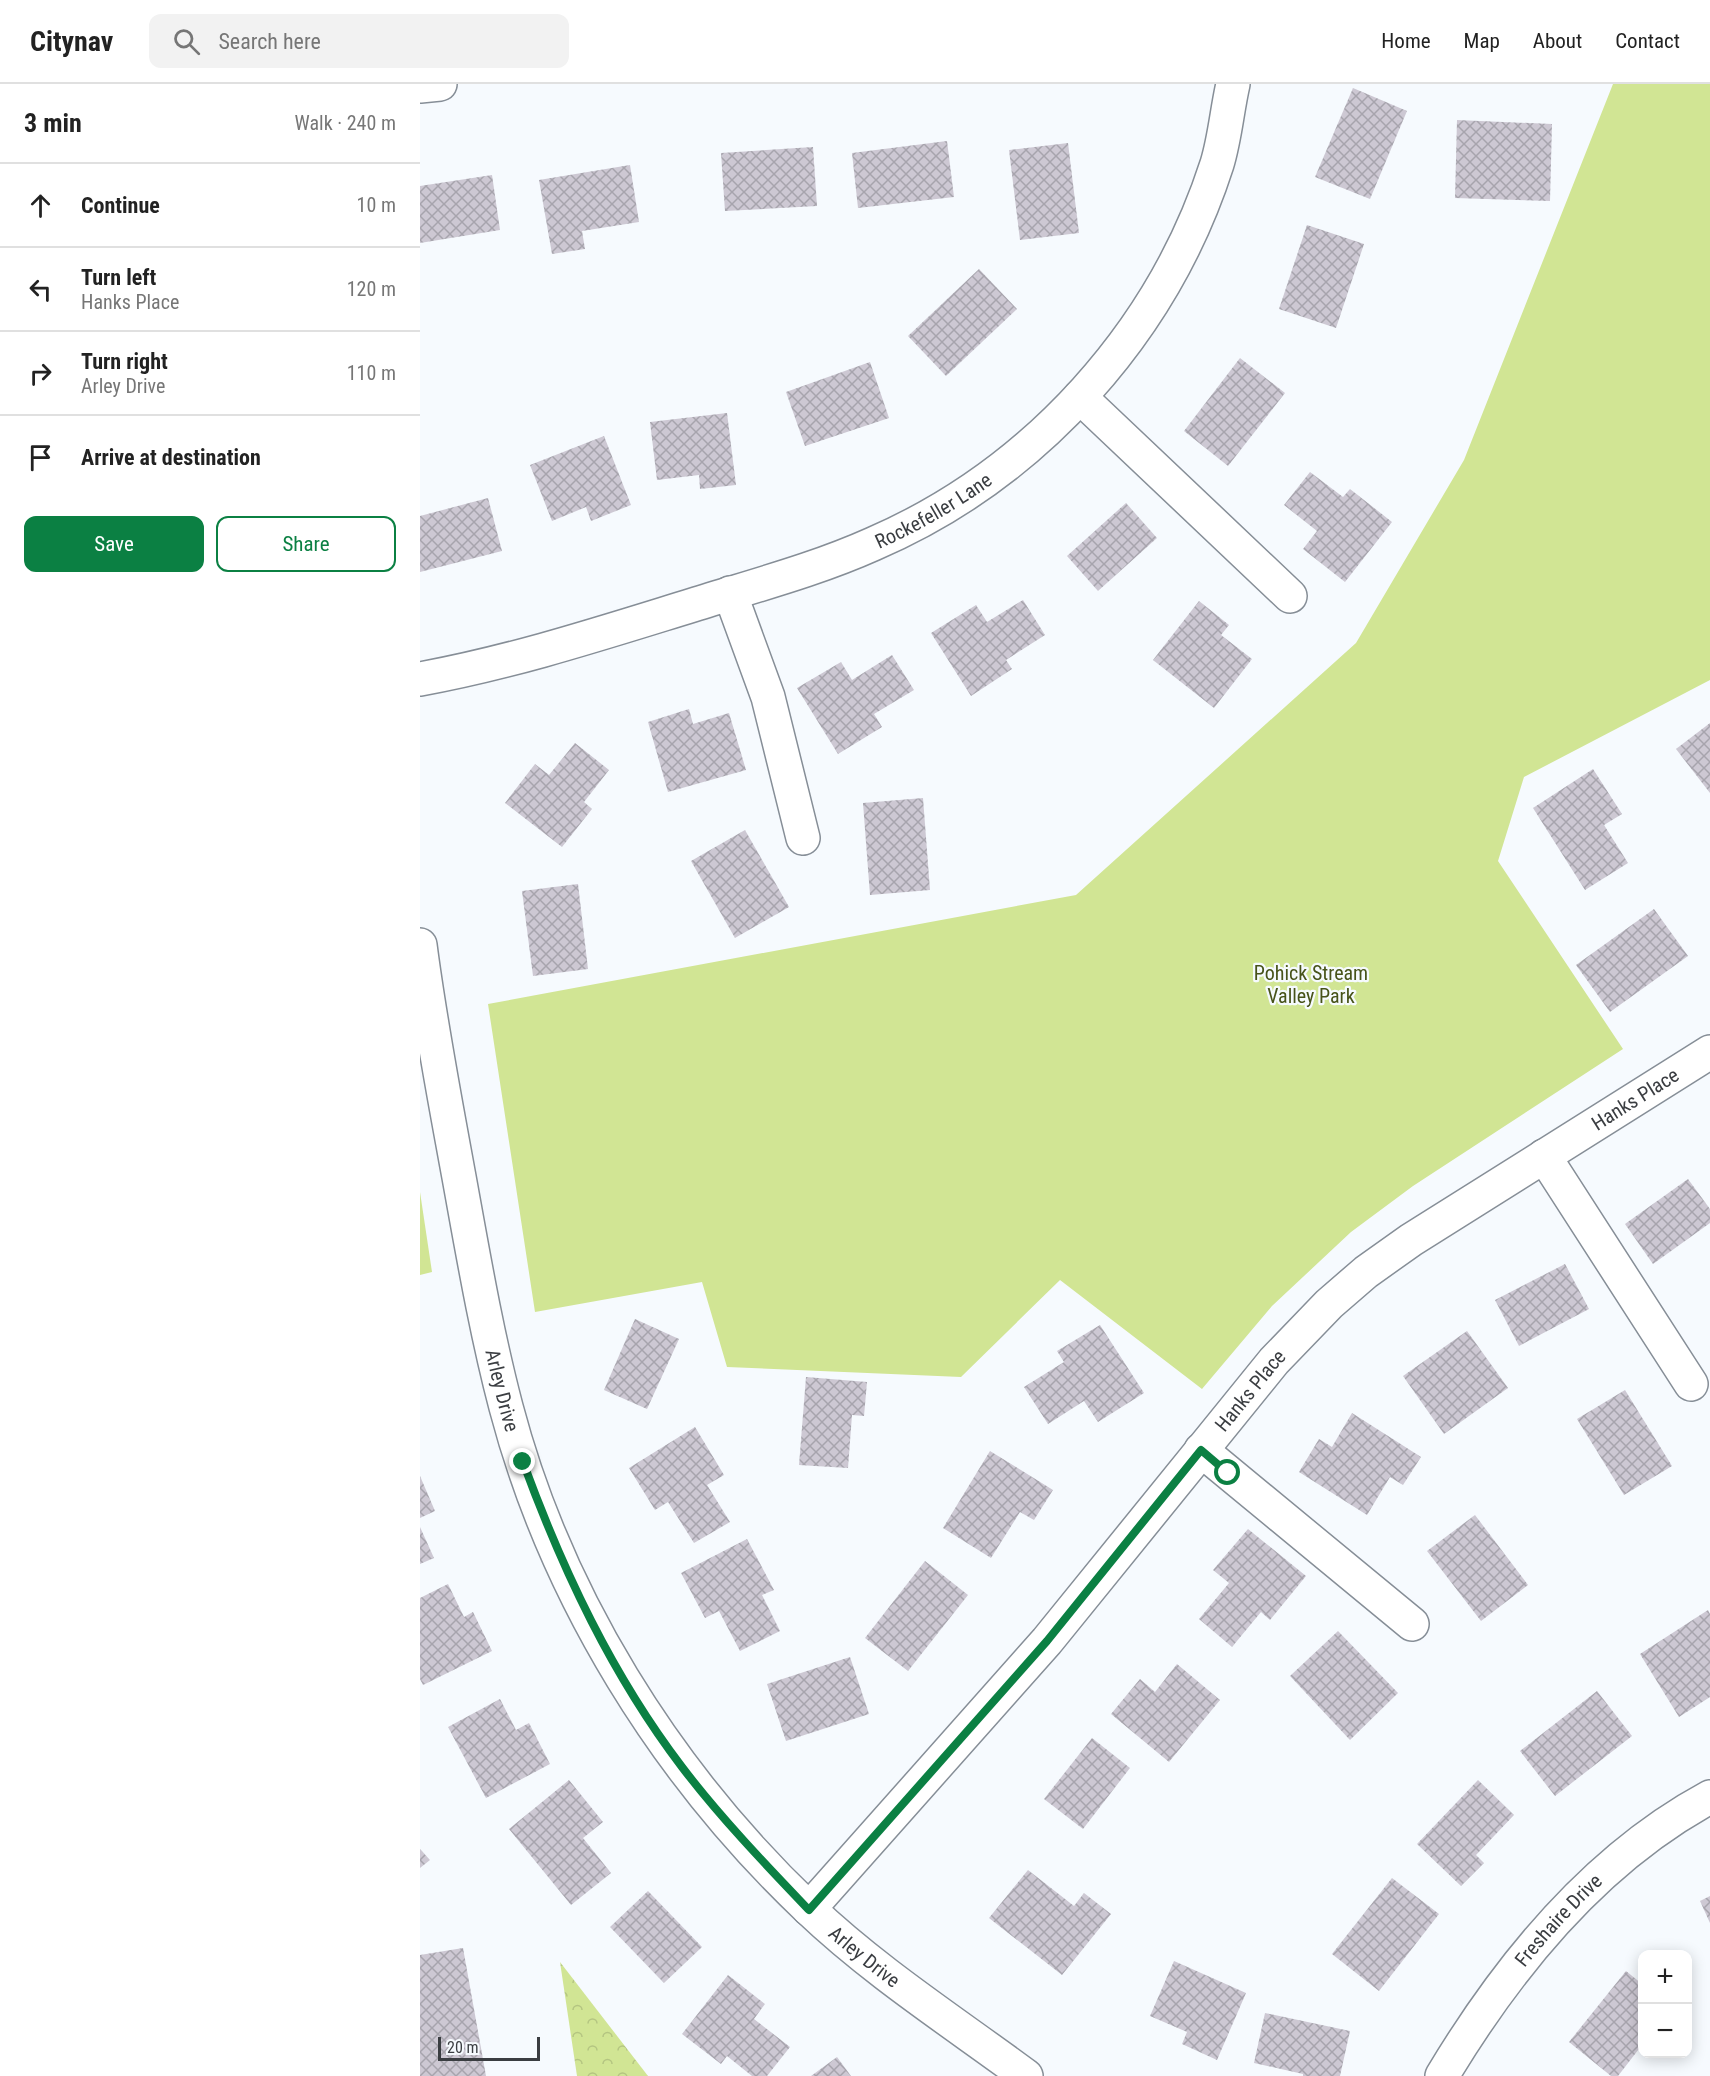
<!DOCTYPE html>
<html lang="en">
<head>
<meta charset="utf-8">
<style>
  body { margin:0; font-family:"Roboto Condensed",sans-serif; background:#f2f2f2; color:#222 }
  .controls { position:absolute; right:18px; bottom:18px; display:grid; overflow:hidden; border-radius:12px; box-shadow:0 3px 15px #0003 }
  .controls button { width:54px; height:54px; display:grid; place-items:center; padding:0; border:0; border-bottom:2px solid #e0e0e0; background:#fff; color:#222; font:30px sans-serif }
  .scale { position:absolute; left:18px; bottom:15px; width:102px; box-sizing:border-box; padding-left:6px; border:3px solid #3a3d41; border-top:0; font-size:16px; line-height:21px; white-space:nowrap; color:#3a3d41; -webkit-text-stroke:4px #f6fafe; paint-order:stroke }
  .stop { position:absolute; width:18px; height:18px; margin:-14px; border:4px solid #0b8043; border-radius:50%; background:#fff }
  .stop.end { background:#0b8043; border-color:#fff; box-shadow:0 2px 6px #0008 }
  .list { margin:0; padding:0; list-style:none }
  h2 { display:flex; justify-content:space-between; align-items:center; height:78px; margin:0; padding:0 24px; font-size:26px }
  h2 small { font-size:20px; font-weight:400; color:#767676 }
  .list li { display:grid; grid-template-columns:39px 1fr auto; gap:18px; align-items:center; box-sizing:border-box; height:84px; padding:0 24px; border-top:2px solid #e0e0e0 }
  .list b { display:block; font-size:22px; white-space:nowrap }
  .list p { margin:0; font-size:20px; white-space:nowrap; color:#767676 }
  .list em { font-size:20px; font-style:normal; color:#767676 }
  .actions { display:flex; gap:12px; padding:18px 24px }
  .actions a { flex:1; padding:14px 0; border:2px solid #0b8043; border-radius:12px; text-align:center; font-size:21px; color:#0b8043 }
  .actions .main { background:#0b8043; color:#fff }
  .icon { flex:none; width:33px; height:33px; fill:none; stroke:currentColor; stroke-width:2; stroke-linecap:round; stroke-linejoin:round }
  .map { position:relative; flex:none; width:1290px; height:1992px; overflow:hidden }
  header { display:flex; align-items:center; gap:36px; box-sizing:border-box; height:84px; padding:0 30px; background:#fff; border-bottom:2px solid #e0e0e0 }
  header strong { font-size:28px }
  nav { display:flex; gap:33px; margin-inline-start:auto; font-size:21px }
  .search { width:420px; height:54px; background:#f2f2f2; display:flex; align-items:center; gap:15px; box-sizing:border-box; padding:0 21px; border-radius:12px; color:#767676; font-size:22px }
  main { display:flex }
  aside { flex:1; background:#fff }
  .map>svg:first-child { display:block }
  .green { fill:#d1e594 }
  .forest { fill:url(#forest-crowns) }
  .building { fill:url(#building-cross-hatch) }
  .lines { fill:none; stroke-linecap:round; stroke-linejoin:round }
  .minor-casing { stroke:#868e97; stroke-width:36 }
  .minor { stroke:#fff; stroke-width:33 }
  .route { stroke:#0b8043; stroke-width:8 }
  .labels { text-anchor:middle; stroke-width:4.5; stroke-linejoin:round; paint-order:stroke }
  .street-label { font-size:20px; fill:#3a3d41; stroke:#f6fafe }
  .park-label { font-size:20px; fill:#475319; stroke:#f6fafe }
</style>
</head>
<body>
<header>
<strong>Citynav</strong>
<div class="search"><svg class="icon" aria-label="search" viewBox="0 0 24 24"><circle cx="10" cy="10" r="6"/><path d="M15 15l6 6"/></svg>Search here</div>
<nav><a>Home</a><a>Map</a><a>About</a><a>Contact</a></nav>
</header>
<main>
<aside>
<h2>3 min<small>Walk · 240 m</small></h2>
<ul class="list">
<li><svg class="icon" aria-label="ahead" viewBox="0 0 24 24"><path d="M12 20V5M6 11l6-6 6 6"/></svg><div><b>Continue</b></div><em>10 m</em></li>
<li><svg class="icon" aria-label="left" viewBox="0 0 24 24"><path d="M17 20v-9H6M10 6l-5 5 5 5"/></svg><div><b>Turn left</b><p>Hanks Place</p></div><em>120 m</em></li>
<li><svg class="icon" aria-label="right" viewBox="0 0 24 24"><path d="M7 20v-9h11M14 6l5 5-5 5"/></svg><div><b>Turn right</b><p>Arley Drive</p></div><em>110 m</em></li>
<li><svg class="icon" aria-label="arrive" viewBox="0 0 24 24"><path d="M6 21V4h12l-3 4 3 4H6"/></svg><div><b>Arrive at destination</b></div></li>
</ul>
<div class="actions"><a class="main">Save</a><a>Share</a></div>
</aside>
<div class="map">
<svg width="1290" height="1992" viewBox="0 0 1290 1992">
  <defs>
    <pattern id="forest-crowns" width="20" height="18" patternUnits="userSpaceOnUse" patternTransform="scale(1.5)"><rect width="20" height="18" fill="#d1e594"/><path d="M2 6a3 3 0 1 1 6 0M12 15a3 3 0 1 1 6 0" fill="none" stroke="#b4c581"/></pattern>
    <pattern id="building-cross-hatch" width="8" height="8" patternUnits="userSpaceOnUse" patternTransform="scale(1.5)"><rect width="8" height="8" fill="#cdc8d3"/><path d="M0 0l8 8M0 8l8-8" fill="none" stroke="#a7a4ad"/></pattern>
  </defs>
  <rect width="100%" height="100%" fill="#f6fafe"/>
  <g class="green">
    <polygon points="1193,0 1290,0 1290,596 1104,693 1078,777 1203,965 993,1102 931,1148 852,1222 782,1305 640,1196 541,1293 307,1283 282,1198 115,1228 68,920 656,811 936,559 1044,376"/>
    <polygon points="0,1108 12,1188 0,1191"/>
  </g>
  <polygon class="forest" points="140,1878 228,1992 157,1992"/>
  <g class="building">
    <polygon points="933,4 987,27 950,115 895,93"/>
    <polygon points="1037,36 1132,40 1130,117 1035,114"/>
    <polygon points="527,57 534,113 438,124 432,69"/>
    <polygon points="648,59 659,149 600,156 589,66"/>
    <polygon points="393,63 397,122 305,127 301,69"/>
    <polygon points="210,81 219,138 162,147 165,165 132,170 119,96"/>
    <polygon points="72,91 80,146 0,159 0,102"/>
    <polygon points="887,141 944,160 916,244 859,225"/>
    <polygon points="559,185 597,225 526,292 488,252"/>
    <polygon points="820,274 865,309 808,382 764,347"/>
    <polygon points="450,278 469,334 385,362 366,308"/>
    <polygon points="307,329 316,401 280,405 279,391 237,396 230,338"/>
    <polygon points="184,352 211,421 171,437 166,423 132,437 110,381"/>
    <polygon points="890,388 923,413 930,405 972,438 925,498 883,465 897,447 864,421"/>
    <polygon points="68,414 82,467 0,488 0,432"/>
    <polygon points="706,419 737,454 678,507 647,472"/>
    <polygon points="603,516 625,551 586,576 592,585 551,612 511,549 556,521 567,538"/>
    <polygon points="779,517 809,541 801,551 832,575 794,624 733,576"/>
    <polygon points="472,571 494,606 454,630 462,643 418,670 377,604 421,578 432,596"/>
    <polygon points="269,625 273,640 309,629 326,686 248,708 228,638"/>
    <polygon points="1290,639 1290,709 1256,665"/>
    <polygon points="155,659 189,686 164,718 172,725 142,763 85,719 115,680 129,691"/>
    <polygon points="1173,685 1202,730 1184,741 1208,779 1165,806 1113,724"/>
    <polygon points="503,714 510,806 450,811 443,719"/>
    <polygon points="325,746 369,823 315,854 271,777"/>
    <polygon points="158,800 168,885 113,892 102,807"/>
    <polygon points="1234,825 1268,872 1190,928 1156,881"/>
    <polygon points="1268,1095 1290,1125 1290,1139 1233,1180 1205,1140"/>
    <polygon points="1145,1180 1169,1225 1099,1262 1075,1216"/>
    <polygon points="215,1235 259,1255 227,1325 184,1306"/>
    <polygon points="680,1241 724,1309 678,1338 664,1317 628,1340 604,1303 644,1278 637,1267"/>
    <polygon points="1047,1247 1088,1304 1024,1350 983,1292"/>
    <polygon points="386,1293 447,1298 444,1332 432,1331 428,1384 379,1381"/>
    <polygon points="1205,1306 1252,1382 1204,1411 1157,1335"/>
    <polygon points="932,1329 1001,1373 983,1401 970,1393 947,1431 879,1388 899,1355 912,1363"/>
    <polygon points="275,1343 304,1391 287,1401 310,1438 274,1459 248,1418 235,1426 209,1384"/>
    <polygon points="570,1367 633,1406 614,1436 600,1428 571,1474 523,1444"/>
    <polygon points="0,1392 15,1427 0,1434"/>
    <polygon points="1055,1431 1108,1501 1061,1537 1007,1467"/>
    <polygon points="0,1443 14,1474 0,1480"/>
    <polygon points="828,1445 886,1492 850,1536 841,1528 812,1563 779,1535 809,1499 793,1486"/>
    <polygon points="327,1455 354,1506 342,1511 360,1547 320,1567 299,1527 285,1534 261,1489"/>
    <polygon points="505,1477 548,1511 488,1587 445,1554"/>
    <polygon points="28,1500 44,1533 53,1528 72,1567 3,1601 0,1595 0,1514"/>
    <polygon points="1288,1526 1290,1530 1290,1613 1259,1633 1220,1570"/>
    <polygon points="918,1547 978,1609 930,1656 870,1592"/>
    <polygon points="430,1573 449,1630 366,1657 347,1600"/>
    <polygon points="757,1580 800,1616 749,1678 691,1630 720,1595 735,1608"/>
    <polygon points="1177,1607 1212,1652 1135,1712 1100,1667"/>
    <polygon points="80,1615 96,1646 109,1639 130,1680 66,1714 28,1643"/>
    <polygon points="672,1654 710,1684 663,1745 624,1715"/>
    <polygon points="149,1696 183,1738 163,1754 191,1789 151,1821 89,1745"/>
    <polygon points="1058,1696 1094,1731 1056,1771 1064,1779 1041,1802 997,1760"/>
    <polygon points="0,1765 10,1776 0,1784"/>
    <polygon points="608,1786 654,1822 664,1809 691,1830 642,1891 569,1834"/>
    <polygon points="972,1794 1019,1830 959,1907 912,1870"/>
    <polygon points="228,1807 282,1863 244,1899 190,1843"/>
    <polygon points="1290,1812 1290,1839 1280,1817"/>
    <polygon points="43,1864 66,1992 0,1992 0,1871"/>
    <polygon points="754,1877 826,1909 797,1976 762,1960 767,1948 730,1932"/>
    <polygon points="1206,1887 1222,1900 1222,1961 1198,1992 1191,1992 1149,1958"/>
    <polygon points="308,1891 345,1920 334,1935 370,1963 347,1992 332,1992 307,1972 301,1980 262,1950"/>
    <polygon points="845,1929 930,1947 920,1992 883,1992 883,1990 834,1979"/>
    <polygon points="417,1973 431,1992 391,1992"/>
  </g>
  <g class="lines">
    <g class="minor-casing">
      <g id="minor">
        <polyline points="0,2 20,0"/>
        <polyline points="660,313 870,512"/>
        <polyline points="310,509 348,613 383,754"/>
        <path id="s1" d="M0,595c93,-17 182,-46 273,-74 60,-19 122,-35 180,-61 162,-70 290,-212 344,-380 8,-26 10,-54 16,-80"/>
        <path id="s2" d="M0,861c10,78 25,155 39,232 14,77 27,154 47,230 50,190 160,366 302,501 66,63 145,114 218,168"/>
        <polyline points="1124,1072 1271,1300"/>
        <polyline points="781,1366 992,1540"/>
        <path id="s3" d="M389,1825l238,-268 227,-280 55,-57 37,-32 45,-32 299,-188"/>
        <path id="s4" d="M1022,1992c66,-110 153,-217 268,-279"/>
      </g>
    </g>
    <use href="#minor" class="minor"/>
  </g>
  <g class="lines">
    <path class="route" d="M103,1378c40,109 89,213 159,305 38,50 83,97 127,143l238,-269 154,-191 27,23"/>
  </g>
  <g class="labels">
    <g class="street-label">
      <text dy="7" stroke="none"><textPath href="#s1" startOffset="542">Rockefeller Lane</textPath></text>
      <text dy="7" stroke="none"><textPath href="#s3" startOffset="1167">Hanks Place</textPath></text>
      <text dy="7" stroke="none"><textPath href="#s2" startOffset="453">Arley Drive</textPath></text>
      <text dy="7" stroke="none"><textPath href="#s3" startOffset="681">Hanks Place</textPath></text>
      <text dy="7" stroke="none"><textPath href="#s4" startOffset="195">Freshaire Drive</textPath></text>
      <text dy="7" stroke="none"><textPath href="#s2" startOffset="1137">Arley Drive</textPath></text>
    </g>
    <g class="park-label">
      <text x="891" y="896">Pohick Stream<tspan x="891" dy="23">Valley Park</tspan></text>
    </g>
  </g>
</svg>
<div class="controls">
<button>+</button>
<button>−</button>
</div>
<div class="scale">20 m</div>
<div class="stop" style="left:808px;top:1389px"></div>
<div class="stop end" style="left:103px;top:1378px"></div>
</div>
</main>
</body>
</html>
